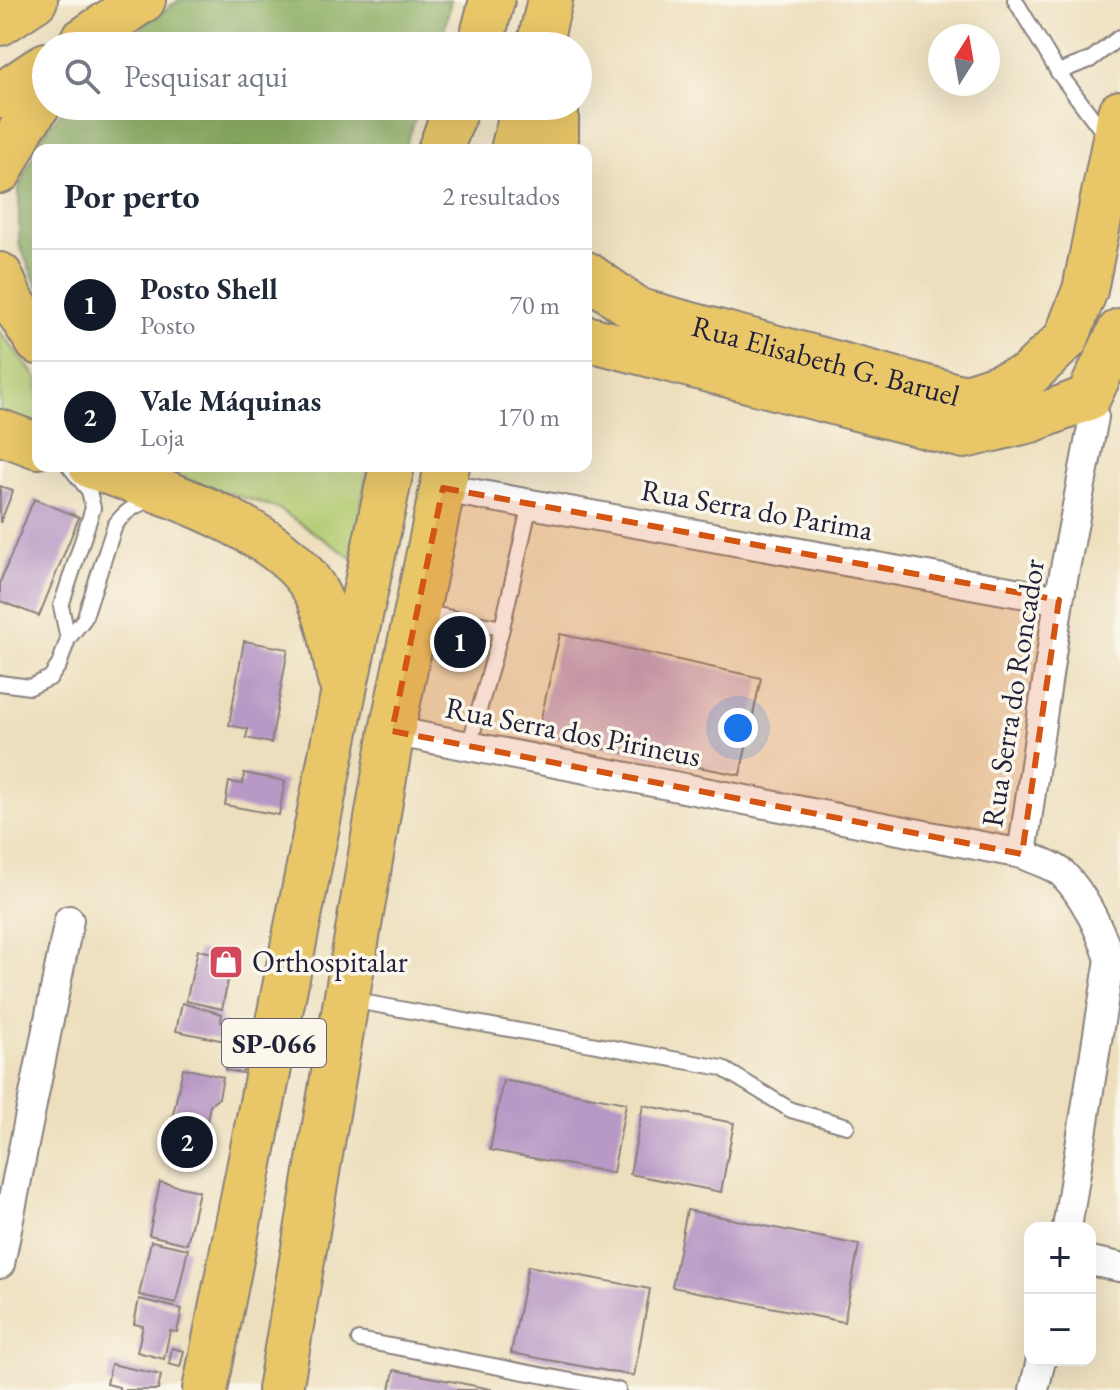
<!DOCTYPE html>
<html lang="pt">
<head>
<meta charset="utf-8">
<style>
  body { margin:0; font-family:"EB Garamond",serif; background:#f6f6f7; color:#1f2937 }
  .controls { position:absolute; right:24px; bottom:24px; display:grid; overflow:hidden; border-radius:16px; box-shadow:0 8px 32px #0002 }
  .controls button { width:72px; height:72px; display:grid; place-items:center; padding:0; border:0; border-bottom:2px solid #e0e1e3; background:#fff; color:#1f2937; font:40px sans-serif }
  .compass { position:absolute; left:928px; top:24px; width:72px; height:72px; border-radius:50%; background:#fff; box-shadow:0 8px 32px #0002; rotate:11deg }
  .you { position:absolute; left:738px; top:728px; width:28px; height:28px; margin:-20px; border:6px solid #fff; border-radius:50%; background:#1a73e8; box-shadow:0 0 0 12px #1a73e833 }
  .badge { display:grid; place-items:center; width:52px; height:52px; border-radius:50%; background:#111827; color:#fff; font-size:26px; font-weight:700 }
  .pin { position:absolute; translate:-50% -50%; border:4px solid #fff; box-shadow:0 2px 8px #0006 }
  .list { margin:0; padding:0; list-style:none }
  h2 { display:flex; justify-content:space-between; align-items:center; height:104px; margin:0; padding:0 32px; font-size:34px }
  h2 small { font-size:26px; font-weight:400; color:#747a83 }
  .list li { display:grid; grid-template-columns:52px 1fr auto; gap:24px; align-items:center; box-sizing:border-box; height:112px; padding:0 32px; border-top:2px solid #e0e1e3 }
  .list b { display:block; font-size:30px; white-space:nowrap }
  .list p { margin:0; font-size:26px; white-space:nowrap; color:#747a83 }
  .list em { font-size:26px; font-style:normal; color:#747a83 }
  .icon { flex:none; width:44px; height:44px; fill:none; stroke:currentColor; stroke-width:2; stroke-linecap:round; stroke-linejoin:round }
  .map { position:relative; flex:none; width:1120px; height:1390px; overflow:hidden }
  .search { position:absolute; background:#fff; box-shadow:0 8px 32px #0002; left:32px; top:32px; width:560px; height:88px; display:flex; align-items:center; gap:20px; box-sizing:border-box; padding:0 28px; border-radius:44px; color:#747a83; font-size:30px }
  .panel { position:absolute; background:#fff; box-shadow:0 8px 32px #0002; left:32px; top:144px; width:560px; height:328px; border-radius:16px }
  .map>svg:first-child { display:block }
  .green { fill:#b2cb71; stroke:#6a7656; stroke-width:2 }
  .forest { fill:#8daf63; stroke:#58684f; stroke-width:2 }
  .building { fill:#b898c5 }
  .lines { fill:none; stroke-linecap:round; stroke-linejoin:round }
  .lane-casing { stroke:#88807c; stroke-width:18 }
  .street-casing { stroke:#88807c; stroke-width:32 }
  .primary-casing { stroke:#88807c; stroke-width:48 }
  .highway-casing { stroke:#88807c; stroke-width:48 }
  .lane { stroke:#fff; stroke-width:14 }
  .street { stroke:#fff; stroke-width:28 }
  .primary { stroke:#e9c769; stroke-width:44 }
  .highway { stroke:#e9c769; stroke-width:44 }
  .marked { fill:#d45411; fill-opacity:0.2; stroke:#d45411; stroke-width:6; stroke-dasharray:16 10; stroke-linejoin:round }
  .labels { text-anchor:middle; stroke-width:7; stroke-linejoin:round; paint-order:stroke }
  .shield { fill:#fbf7ec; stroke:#636270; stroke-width:2 }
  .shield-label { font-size:28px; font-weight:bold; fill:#22223b }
  .street-label { font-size:30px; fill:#22223b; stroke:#fbf7ec }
  .poi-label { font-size:30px; fill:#22223b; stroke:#fbf7ec; text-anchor:start }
</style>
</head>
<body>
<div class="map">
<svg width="1120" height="1390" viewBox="0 0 1120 1390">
  <rect width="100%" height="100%" fill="#fbf7ec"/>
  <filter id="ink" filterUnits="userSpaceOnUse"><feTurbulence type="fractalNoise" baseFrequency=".0125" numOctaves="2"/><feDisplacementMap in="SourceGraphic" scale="16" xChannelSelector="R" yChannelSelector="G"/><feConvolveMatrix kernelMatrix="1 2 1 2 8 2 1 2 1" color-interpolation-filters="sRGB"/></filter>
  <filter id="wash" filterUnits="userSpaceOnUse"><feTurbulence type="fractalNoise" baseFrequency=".006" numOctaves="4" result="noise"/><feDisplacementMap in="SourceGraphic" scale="32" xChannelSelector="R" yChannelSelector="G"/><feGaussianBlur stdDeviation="1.8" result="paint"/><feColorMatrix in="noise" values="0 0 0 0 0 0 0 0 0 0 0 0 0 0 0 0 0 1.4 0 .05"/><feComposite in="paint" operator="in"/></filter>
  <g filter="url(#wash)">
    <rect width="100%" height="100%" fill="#eddfbd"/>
    <g class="green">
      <polygon points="0,332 38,379 38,432 0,420"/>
      <polygon points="144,466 368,466 352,558 277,508"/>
    </g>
    <g class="forest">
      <polygon points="179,0 451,0 441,46 114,46"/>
      <polygon points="66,106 420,106 404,150 38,150 38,289 19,243 19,187 44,133"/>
    </g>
    <g id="blocks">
      <g class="building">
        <polygon points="0,486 13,491 0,523"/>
        <polygon points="34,499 79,517 39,616 0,601 0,582"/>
        <polygon points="560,634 761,678 740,775 537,736"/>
        <polygon points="244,641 288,649 271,743 246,738 248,729 229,725"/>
        <polygon points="244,773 285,781 279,815 225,805 229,782 243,784"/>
        <polygon points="198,950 233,957 222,1009 186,1001"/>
        <polygon points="182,1003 222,1014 221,1022 230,1024 227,1034 232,1036 230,1042 176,1031"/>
        <polygon points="229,1053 246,1057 242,1073 225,1070"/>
        <polygon points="183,1068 223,1077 219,1098 210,1105 206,1126 172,1119"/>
        <polygon points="503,1080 626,1103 613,1173 490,1150"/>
        <polygon points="643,1105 734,1123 721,1192 630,1174"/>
        <polygon points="171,1127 209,1136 204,1157 166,1149"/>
        <polygon points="160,1182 199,1191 187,1244 149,1235"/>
        <polygon points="687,1210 859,1245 844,1322 672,1287"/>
        <polygon points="151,1241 188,1249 176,1303 139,1295"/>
        <polygon points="528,1266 650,1289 634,1376 511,1353"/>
        <polygon points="139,1299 182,1309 177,1332 170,1331 164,1359 137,1352 143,1326 134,1324"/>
        <polygon points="172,1348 184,1351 180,1367 169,1364"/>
        <polygon points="111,1364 161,1375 158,1390 119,1390 119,1387 107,1384"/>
        <polygon points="394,1370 491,1389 491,1390 390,1390"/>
      </g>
    </g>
  </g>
  <g filter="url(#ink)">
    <use href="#blocks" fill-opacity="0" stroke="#88807c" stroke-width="2"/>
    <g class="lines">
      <g class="lane-casing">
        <g id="lane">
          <polyline points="1015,0 1058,72 1106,136"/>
          <polyline points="1058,72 1090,60 1120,37"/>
          <polyline points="422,612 502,628"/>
          <polyline points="68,639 61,606 93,508 89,491 69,466"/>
          <path d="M0,683l30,4 20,-9 9,-13 9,-26 16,-20 31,-94c11,-15 21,-20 38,-26"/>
          <polyline points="469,746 502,628 530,504"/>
          <polyline points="351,1000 722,1068 791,1110 847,1126"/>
          <polyline points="359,1340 618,1390"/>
        </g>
      </g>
      <g class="street-casing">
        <g id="street">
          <polyline points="443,488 1059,600"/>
          <path d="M392,731l630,123c13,6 32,11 41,20 22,22 37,56 47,85l-43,269"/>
          <polyline points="1022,854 1059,600 1094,417"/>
          <polyline points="1090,1261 1120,1267"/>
          <polyline points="0,1264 69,920"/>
          <polyline points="1034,1390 1041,1360"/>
        </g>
      </g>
      <g class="primary-casing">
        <g id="primary">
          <polyline points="0,23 35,0"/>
          <polyline points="82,41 143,0"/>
          <polyline points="539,46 550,0"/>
          <polyline points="0,96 46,65"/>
          <polyline points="556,106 556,150"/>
          <polyline points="513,150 524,106"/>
          <path id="s1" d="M586,274l53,37 325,87 62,-21 40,-38 19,-49 35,-177"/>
          <polyline points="586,338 964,436 1031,420 1088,398 1120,331"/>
          <polyline points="0,432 38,446"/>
          <path d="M91,466c66,24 196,63 227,130 12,25 16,56 22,84"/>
          <polyline points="205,1390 343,695 392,466"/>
          <polyline points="280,1390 392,731 447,466"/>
        </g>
      </g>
      <g class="highway-casing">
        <g id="highway">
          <polyline points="89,46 112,21"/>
          <polyline points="480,46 492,0"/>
          <polyline points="440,150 457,106"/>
          <polyline points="0,171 23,126 46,94"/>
          <polyline points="0,275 10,298 38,342"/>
        </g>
      </g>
      <use href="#lane" class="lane"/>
      <use href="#street" class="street"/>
      <use href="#primary" class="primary"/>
      <use href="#highway" class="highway"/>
    </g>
  </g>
  <path class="marked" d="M443,488l616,112 -37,254 -630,-123z"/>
  <defs>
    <g id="shop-square" transform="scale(1.8)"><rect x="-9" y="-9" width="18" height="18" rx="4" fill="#d1495b" stroke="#fbf7ec"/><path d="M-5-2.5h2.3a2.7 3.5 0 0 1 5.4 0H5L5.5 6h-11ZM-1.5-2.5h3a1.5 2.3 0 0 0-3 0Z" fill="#fff"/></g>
  </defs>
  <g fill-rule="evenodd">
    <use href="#shop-square" x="226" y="962"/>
  </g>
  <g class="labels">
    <rect class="shield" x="222" y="1019" width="104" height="48" rx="6"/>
    <g class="shield-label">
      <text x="274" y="1053">SP-066</text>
    </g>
    <g class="street-label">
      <text dy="10" stroke="none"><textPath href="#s1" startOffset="258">Rua Elisabeth G. Baruel</textPath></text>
      <text transform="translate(757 510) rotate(10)" y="10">Rua Serra do Parima</text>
      <text transform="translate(1013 693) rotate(-81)" y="10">Rua Serra do Roncador</text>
      <text transform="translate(573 732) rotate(11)" y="10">Rua Serra dos Pirineus</text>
    </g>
    <g class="poi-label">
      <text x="252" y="972">Orthospitalar</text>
    </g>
  </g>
</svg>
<div class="controls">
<button>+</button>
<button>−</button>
</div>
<svg class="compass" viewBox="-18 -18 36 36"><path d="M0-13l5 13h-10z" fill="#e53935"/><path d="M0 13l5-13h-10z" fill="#747a83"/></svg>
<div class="you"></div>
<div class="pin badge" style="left:460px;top:642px">1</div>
<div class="pin badge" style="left:187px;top:1142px">2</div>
<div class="search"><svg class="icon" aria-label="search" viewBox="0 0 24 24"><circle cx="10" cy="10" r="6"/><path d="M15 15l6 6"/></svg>Pesquisar aqui</div>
<section class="panel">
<h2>Por perto<small>2 resultados</small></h2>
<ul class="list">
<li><span class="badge">1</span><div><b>Posto Shell</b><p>Posto</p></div><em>70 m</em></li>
<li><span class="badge">2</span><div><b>Vale Máquinas</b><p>Loja</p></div><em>170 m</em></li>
</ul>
</section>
</div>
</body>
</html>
